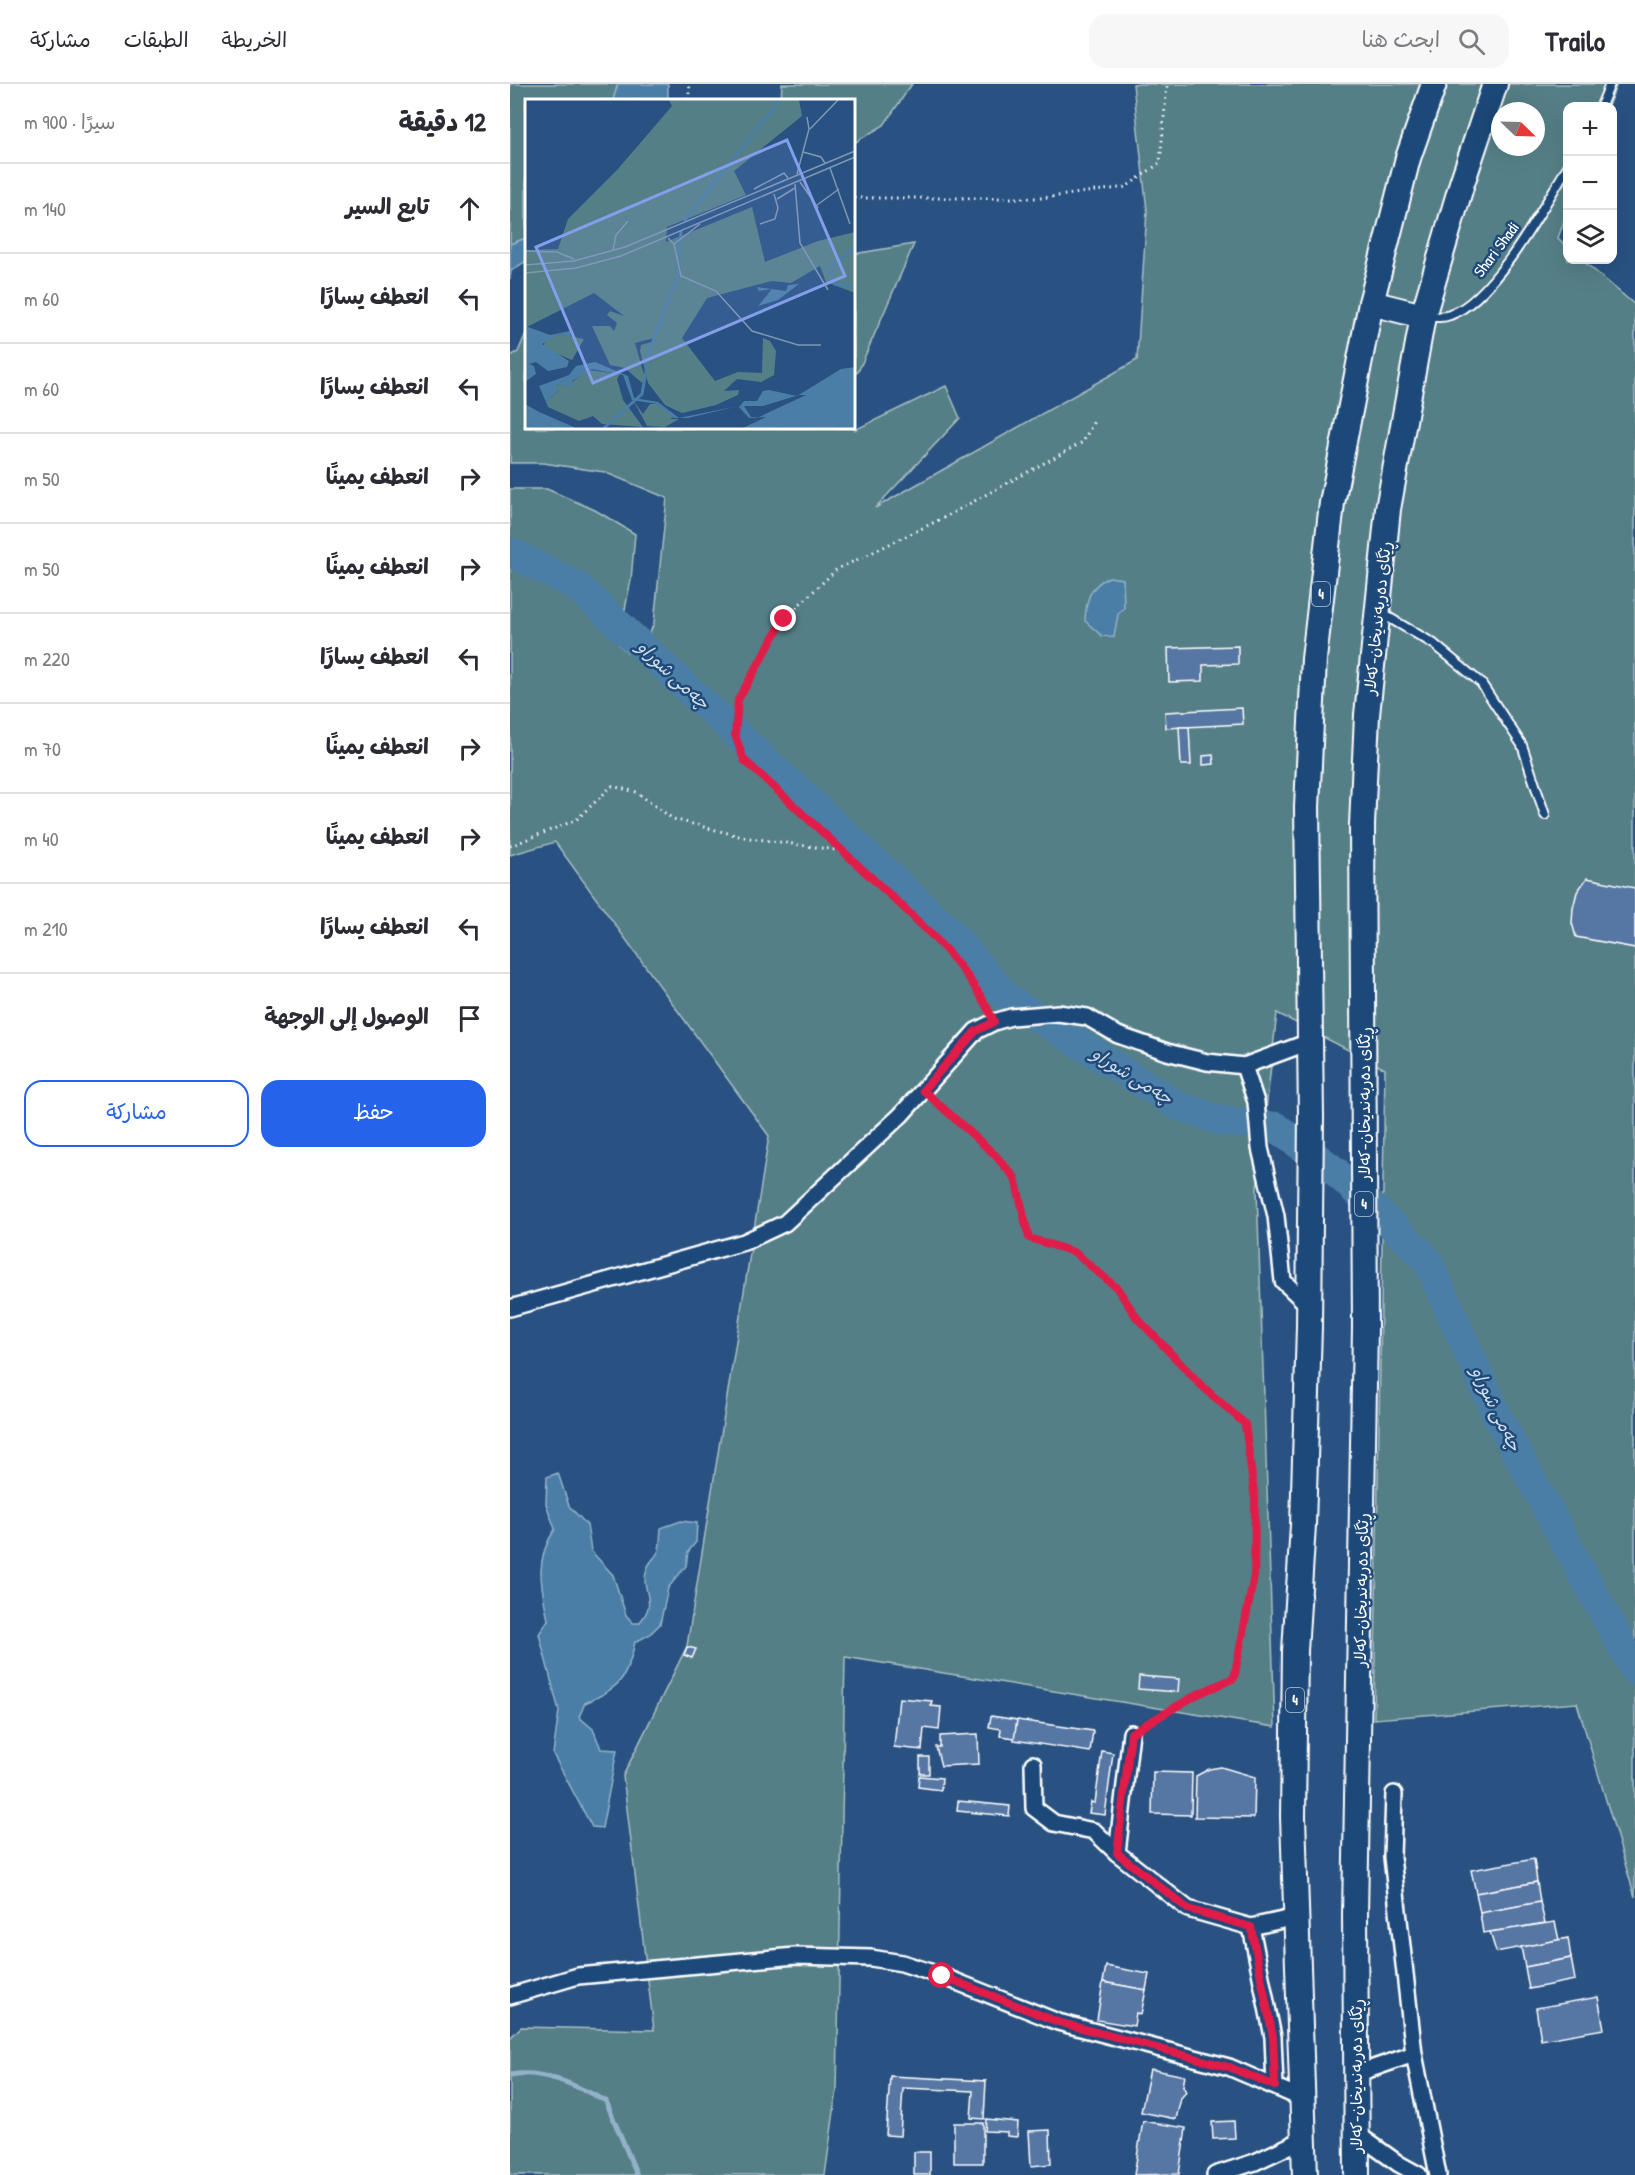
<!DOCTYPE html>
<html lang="ar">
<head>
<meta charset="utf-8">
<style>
  body { margin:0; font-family:"Patrick Hand","Playpen Sans Arabic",sans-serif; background:#f7f7f7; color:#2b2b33; direction:rtl }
  .controls { position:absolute; right:18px; top:18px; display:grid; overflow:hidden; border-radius:12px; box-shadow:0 6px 24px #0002 }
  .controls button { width:54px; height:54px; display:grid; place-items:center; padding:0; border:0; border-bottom:2px solid #e1e1e2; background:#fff; color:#2b2b33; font:30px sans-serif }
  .compass { position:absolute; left:981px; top:18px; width:54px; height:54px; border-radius:50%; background:#fff; box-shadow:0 6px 24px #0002; rotate:113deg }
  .stop { position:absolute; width:18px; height:18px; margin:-14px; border:4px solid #e11d48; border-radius:50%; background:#fff }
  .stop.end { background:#e11d48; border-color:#fff; box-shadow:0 2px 6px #0008 }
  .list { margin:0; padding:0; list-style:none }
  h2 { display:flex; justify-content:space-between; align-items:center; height:78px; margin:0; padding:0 24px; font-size:26px }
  h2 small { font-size:20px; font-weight:400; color:#7c7c81 }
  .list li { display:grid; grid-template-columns:39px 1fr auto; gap:18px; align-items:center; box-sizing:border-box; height:90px; padding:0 24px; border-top:2px solid #e1e1e2 }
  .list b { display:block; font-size:22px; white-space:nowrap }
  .list em { font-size:20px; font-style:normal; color:#7c7c81 }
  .actions { display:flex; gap:12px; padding:18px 24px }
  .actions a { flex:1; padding:14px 0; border:2px solid #2563eb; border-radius:18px; text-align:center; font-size:21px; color:#2563eb }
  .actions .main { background:#2563eb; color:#fff }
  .icon { flex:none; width:33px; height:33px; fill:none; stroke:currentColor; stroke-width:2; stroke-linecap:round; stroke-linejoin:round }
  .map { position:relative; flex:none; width:1125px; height:2091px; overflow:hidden; direction:ltr }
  header { display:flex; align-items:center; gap:36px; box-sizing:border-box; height:84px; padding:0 30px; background:#fff; border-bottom:2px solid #e1e1e2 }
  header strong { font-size:28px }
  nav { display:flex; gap:33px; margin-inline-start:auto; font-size:21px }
  .search { width:420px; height:54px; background:#f7f7f7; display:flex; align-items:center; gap:15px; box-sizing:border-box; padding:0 21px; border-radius:18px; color:#7c7c81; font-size:22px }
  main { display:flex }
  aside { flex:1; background:#fff }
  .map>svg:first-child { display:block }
  .green { fill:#547f87; stroke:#aabfc3; stroke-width:1.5; fill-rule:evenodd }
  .water { fill:#4b7ea6; stroke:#93b2ca; stroke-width:1.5 }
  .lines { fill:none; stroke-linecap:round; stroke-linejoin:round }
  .stream { stroke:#93b2ca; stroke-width:5 }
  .river { stroke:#4b7ea6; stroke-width:30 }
  .building { fill:#5776a4; stroke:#fff; stroke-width:1.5 }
  .service-casing { stroke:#fff; stroke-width:12 }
  .minor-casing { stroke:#fff; stroke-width:20 }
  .trunk-casing { stroke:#fff; stroke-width:28 }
  .path { stroke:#fff; stroke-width:3; stroke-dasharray:1.5 4.5; stroke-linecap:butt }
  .service { stroke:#1f4a7a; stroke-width:8 }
  .minor { stroke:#1f4a7a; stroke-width:15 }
  .trunk { stroke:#1f4a7a; stroke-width:24 }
  .route { stroke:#e11d48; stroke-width:8 }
  .labels { text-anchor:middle; stroke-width:5; stroke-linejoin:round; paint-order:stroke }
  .shield { fill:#1f4a7a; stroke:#bcc9d7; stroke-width:1.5 }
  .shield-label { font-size:15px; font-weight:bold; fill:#fff }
  .street-label { font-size:16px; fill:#fff; stroke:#1f4a7a }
  .water-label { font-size:18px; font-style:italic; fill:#d2dfe9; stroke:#1f4a7a }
  .inset-river { fill:none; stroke:#4b7ea6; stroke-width:3 }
  .inset-road { fill:none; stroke:#7f97b4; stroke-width:1.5 }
  .view { fill:#839eea; fill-opacity:0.15; stroke:#839eea; stroke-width:3 }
  .inset-edge { fill:none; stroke:#fff; stroke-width:3 }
</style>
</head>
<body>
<header>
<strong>Trailo</strong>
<div class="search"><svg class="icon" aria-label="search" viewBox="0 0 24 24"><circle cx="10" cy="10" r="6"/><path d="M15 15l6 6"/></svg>ابحث هنا</div>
<nav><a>الخريطة</a><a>الطبقات</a><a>مشاركة</a></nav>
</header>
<main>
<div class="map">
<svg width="1125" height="2091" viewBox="0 0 1125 2091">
  <rect width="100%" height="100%" fill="#295282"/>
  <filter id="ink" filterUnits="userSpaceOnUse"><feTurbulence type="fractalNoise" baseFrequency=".0167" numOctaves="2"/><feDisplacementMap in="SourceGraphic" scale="12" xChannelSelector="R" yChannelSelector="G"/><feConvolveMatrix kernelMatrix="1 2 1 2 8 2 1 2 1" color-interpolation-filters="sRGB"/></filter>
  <g filter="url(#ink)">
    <g class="green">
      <polygon points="0,0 108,0 103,16 16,16 16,154 0,160"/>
      <polygon points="272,0 402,0 374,41 344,59 344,16 271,16"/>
      <path d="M623,0h484l-9,22h-40l-1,107 -9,25 9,9 1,13h14l53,45v1592l-58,-194 -203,16 11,-650 -108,-56 -20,176 18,538 -430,-70 -8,433 -12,85h-315v-137l11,-11 133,3 -31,-254 64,-130 82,-510 -214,-294 -45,13v-366h37l48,21 40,24 -4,46 -13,64 10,9 18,-11 8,-19 13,-125 -63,-26 -61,-9h-33v-107l8,-4 8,-19v95h326l3,2 91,-44 14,32 -85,90 262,-148 10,-149zM990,27h36v36h-36z"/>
      <polygon points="404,160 348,288 344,290 344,170"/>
    </g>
    <g class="water">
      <polygon points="108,0 158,0 158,16 103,16"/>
      <polygon points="16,154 16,177 1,187 0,195 0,160"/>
      <path d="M599,493l14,2 1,29 -6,6 -4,23 -12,-1 -17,-15c1,-21 4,-35 24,-44z"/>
      <path d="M48,1389l11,33 18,19 4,26 22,24 13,40 7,8h6c21,-23 0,-31 8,-54 2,-7 8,-11 11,-17 3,-7 2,-17 3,-24l20,-7 16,2 -1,19 -8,10 -2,14 -18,22 -8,36 -11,11 -14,7c-8,37 -15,46 -50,61l-6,14 14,12 8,20 16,1 -15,78 -10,-1 -39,-73 6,-43 -20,-77 9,-14c-7,-35 -14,-59 7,-91l-9,-25 1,-27z"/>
    </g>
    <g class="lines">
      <path class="stream" d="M0,1991c34,-6 66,11 96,26l31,74"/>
      <polyline class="river" points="0,468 68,503 438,846 497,914 667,1021 711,1037 766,1043 826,1088 917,1175 987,1332 1125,1586"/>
    </g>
    <g class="building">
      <polygon points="728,562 728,580 693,581 693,597 659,598 658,564"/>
      <polygon points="732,624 733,640 656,644 655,628"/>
      <polygon points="669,643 679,643 681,681 671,681"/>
      <polygon points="703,671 704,680 693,681 693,672"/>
      <polygon points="1077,794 1125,804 1125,864 1066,853 1062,839 1063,824 1067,808"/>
      <polygon points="177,1563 186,1565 182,1574 174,1571"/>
      <polygon points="629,1592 669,1595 668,1608 628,1605"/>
      <polygon points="389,1614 422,1617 421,1622 431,1623 429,1646 414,1644 412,1666 384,1663"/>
      <polygon points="481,1632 507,1636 505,1654 490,1652 491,1645 479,1643"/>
      <polygon points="507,1636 583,1647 580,1668 504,1656"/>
      <polygon points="468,1650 469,1680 431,1682 426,1663 430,1663 430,1652"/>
      <polygon points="592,1667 603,1669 595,1731 579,1729 581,1718 585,1719"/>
      <rect x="410" y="1673" width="9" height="17"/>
      <polygon points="711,1683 745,1693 744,1734 685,1733 686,1692 699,1685"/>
      <polygon points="643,1688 682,1689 681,1731 642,1730"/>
      <polygon points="409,1692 432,1694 431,1706 408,1703"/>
      <polygon points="448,1717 500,1722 499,1732 447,1727"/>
      <polygon points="1024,1775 1027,1798 966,1809 961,1786"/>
      <polygon points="1027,1798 1030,1818 970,1829 966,1809"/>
      <polygon points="1030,1818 1035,1839 973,1849 970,1829"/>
      <polygon points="1045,1838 1049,1856 986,1868 980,1848"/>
      <polygon points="1058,1854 1061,1874 1015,1883 1011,1863"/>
      <polygon points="1061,1874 1065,1896 1019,1905 1015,1883"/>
      <polygon points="596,1882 639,1890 636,1906 593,1898"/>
      <polygon points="593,1898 636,1906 631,1930 626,1929 624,1942 587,1936"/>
      <polygon points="1088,1913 1094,1945 1031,1956 1026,1924"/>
      <polygon points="640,1985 675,1992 673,2002 676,2008 671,2014 666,2035 631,2028"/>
      <polygon points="380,1992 476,1997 474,2035 461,2034 463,2007 393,2004 390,2052 376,2051"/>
      <polygon points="476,2035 508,2038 507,2053 497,2052 497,2048 475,2047"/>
      <polygon points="633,2037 676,2044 669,2090 624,2091"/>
      <polygon points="724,2037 725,2054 703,2055 702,2038"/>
      <rect x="444" y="2039" width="29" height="40"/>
      <polygon points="540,2046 541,2080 521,2082 519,2047"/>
      <rect x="404" y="2068" width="16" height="23"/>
    </g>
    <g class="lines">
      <g class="service-casing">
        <g id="service">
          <polyline points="1091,22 1100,0"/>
          <path d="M918,232c8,1 15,2 22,-1 44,-16 94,-109 118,-149"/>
          <polyline points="871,529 924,560 971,599 1012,661 1035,731"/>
        </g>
      </g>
      <g class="minor-casing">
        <g id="minor">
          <polyline points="734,982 746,1018 750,1064 766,1132 773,1197 800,1223"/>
          <polyline points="0,1224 234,1158 275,1139 391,1031 466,947 484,938 501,933 548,929 577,933 608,951 657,968 697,978 734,982 799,958"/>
          <polyline points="621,1649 607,1769 678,1825 741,1843 786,1833"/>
          <polyline points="523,1680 524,1724 544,1739 584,1747 607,1769"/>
          <polyline points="741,1843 763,1953 765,2002"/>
          <polyline points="0,1912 68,1892 285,1872 361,1874 392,1879 432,1892 548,1938 719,1983 793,2015"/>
          <polyline points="904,1970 928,2091"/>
          <polyline points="846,1990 904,1970 882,1773 884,1710"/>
          <polyline points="847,2050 889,2080 909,2091"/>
          <polyline points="705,2091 745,2078 794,2055"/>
        </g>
      </g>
      <g class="trunk-casing">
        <g id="trunk">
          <polyline points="861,219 913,232"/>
          <polyline points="795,2091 783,1733 785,1567 793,1441 799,1243 801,1032 797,723 804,575 822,419 861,219 898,74 924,0"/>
          <polyline points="847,2091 845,1832 855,1243 852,741 857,631 878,425 913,232 952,99 985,0"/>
        </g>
      </g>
      <g class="path">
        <polyline points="178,16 180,0"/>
        <polyline points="344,114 532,114 616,103 650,79 657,0"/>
        <polyline points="0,762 66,736 102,702 126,708 163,735 233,753 333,767"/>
        <path d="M479,925c-20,-45 -71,-88 -106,-121 -46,-43 -93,-85 -139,-128l-9,-25 3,-35 46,-81 52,-49 107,-52 140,-76 12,-23"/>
        <polyline points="424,1017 484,1070 505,1094 519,1153 564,1169 607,1204 627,1234 691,1301 735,1340 745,1416 744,1492 724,1594 688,1610 632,1641"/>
      </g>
      <use href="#service" class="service"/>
      <use href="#minor" class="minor"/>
      <use href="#trunk" class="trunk"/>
    </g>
  </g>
  <g class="lines" filter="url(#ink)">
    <path class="route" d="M274,535l-46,81 -3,35 9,25c44,40 88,81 132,122 44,41 94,84 118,140l-18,9 -53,59 71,64 21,24 14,60 45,14 43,36 20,30 64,67 44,39 10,76 -1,76 -20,102 -36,16 -67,39 -14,120 71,56 63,18 22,110 2,49 -46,-19 -171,-45 -116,-46"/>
  </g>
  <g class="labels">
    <g class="shield">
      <rect x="802" y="498" width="18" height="24" rx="4.5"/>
      <rect x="845" y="1108" width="18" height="24" rx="4.5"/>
      <rect x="776" y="1604" width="18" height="24" rx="4.5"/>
    </g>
    <g class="shield-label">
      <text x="811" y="515">4</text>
      <text x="854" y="1125">4</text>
      <text x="785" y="1621">4</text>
    </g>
    <g class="street-label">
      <text transform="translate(986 165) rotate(-53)" y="6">Shari Shadi</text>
      <text transform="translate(867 534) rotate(-84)" y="6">ڕێگای دەربەندیخان-کەلار</text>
      <text transform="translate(854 1020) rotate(-90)" y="6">ڕێگای دەربەندیخان-کەلار</text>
      <text transform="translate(851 1506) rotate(-89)" y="6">ڕێگای دەربەندیخان-کەلار</text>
      <text transform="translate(846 1992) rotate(-90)" y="6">ڕێگای دەربەندیخان-کەلار</text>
    </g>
    <g class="water-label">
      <text transform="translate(163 591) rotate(43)" y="6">چەمی شوراو</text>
      <text transform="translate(622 992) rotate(32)" y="6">چەمی شوراو</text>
      <text transform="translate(986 1325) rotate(64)" y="6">چەمی شوراو</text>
    </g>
  </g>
  <g transform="translate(15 15)">
    <rect width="330" height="330" fill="#295282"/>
    <path d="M144,1h130l3,16 -68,55 12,24 -79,32 -1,15 86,-35 13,55 53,-21 37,-9v61l-29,-11 -6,-16 -29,17 -19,-2 -65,17 -25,40 33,43 23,-9 24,1 1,-35 7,3 6,10 -2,24 -13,7 -24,-3 -13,12 15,-1 -1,5 -22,10 -34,8 -17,-8 -17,-22 -8,-32 1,-6 14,-4 -1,-3 -19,5 10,35 -3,5 -17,-15 -15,-3 -18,-39h18l4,5 3,-8 -10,-8 3,-4 14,5 -30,-23 -69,35v-78l33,-1 10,-30 49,-49 55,-64zM35,235l24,5 -12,21 -29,-12 2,-7zM63,271l32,4 -3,5 6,21 20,27 -41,-3 -9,-8 -14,5 -31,-14 -2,-5 12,-11 -3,-7 17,1v-3zM108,301l10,14 7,-10h7l17,13 -4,2h9l-14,8 -18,-1z" fill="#547f87"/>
    <path d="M274,185l-21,16 -20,6 14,-17 -13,2 -2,-4 29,4 2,-6zM0,227l25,9 20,-4 1,6 -11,-3 -18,10 27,17 -2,6 -19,4 -12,-9 -7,2 5,2 2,8 -11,8zM70,263l33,14 6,22 24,4 21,16 59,-12 -50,12h-23h9l-17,-14 -25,-4 -9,-25 -31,-6 -20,12v5l-16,-2 2,7 -12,11 -7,-16 30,-11 7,-9zM330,268v61h-112l23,-11 -17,1 -10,-11 5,-6h13l6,-10 6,-1 28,6 44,-27zM274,296h7l-47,22h-8l-7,-11h19zM0,305l14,8 37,16h-51z" fill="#4b7ea6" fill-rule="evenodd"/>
    <path class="inset-river" d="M159,122l96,-121M330,148l-24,21v6l4,10 20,2M79,329l38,-34 8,-45 28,-73 3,-45"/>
    <path class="inset-road" d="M285,30l28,-29M278,53l18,5 4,6M305,69l20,56M272,75l12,-45 -2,-12M275,83l18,26M270,85l5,59 28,47M229,90l30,-16 4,5M252,100l18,-11M292,106l22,-16M235,125l15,-5 3,-11 -4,-14M143,139l6,6 7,32 35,15 36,40 46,14h23M149,145l26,-20M88,151l3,-15 12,-14M0,152l32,1 17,7M0,166l49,-4 51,-14 230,-96M0,174l51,-5 45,-12 234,-99"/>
    <path class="view" d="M262,41l58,136 -252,107 -57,-136z"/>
    <rect width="330" height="330" class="inset-edge"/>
  </g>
</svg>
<div class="controls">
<button>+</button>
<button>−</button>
<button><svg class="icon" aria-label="layers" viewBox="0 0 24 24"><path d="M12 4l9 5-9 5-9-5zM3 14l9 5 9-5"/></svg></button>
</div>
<svg class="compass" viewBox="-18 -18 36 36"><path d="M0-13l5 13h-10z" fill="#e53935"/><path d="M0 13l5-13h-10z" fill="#7c7c81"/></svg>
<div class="stop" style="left:432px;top:1892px"></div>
<div class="stop end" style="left:274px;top:535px"></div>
</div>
<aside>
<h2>12 دقيقة<small>سيرًا · 900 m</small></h2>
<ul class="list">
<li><svg class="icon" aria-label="ahead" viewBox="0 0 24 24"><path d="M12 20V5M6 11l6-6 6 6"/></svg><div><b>تابع السير</b></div><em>140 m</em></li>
<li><svg class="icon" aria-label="left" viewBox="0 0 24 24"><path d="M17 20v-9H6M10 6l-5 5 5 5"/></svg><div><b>انعطف يسارًا</b></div><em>60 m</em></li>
<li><svg class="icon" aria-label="left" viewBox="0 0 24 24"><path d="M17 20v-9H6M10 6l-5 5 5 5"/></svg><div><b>انعطف يسارًا</b></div><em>60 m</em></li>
<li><svg class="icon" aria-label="right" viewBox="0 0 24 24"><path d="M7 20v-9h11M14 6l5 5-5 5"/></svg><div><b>انعطف يمينًا</b></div><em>50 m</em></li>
<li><svg class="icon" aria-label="right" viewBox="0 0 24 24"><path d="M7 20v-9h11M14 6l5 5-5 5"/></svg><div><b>انعطف يمينًا</b></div><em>50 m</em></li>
<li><svg class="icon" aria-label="left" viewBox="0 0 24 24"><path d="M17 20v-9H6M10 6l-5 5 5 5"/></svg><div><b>انعطف يسارًا</b></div><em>220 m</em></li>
<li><svg class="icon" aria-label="right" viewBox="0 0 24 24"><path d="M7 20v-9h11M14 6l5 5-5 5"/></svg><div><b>انعطف يمينًا</b></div><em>70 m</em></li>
<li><svg class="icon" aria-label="right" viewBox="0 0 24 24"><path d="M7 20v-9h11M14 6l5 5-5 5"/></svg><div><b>انعطف يمينًا</b></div><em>40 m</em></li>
<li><svg class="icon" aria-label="left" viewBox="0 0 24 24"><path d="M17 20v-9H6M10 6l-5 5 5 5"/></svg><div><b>انعطف يسارًا</b></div><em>210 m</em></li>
<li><svg class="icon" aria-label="arrive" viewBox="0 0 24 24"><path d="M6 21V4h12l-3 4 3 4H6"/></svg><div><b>الوصول إلى الوجهة</b></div></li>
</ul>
<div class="actions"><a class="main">حفظ</a><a>مشاركة</a></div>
</aside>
</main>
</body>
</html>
